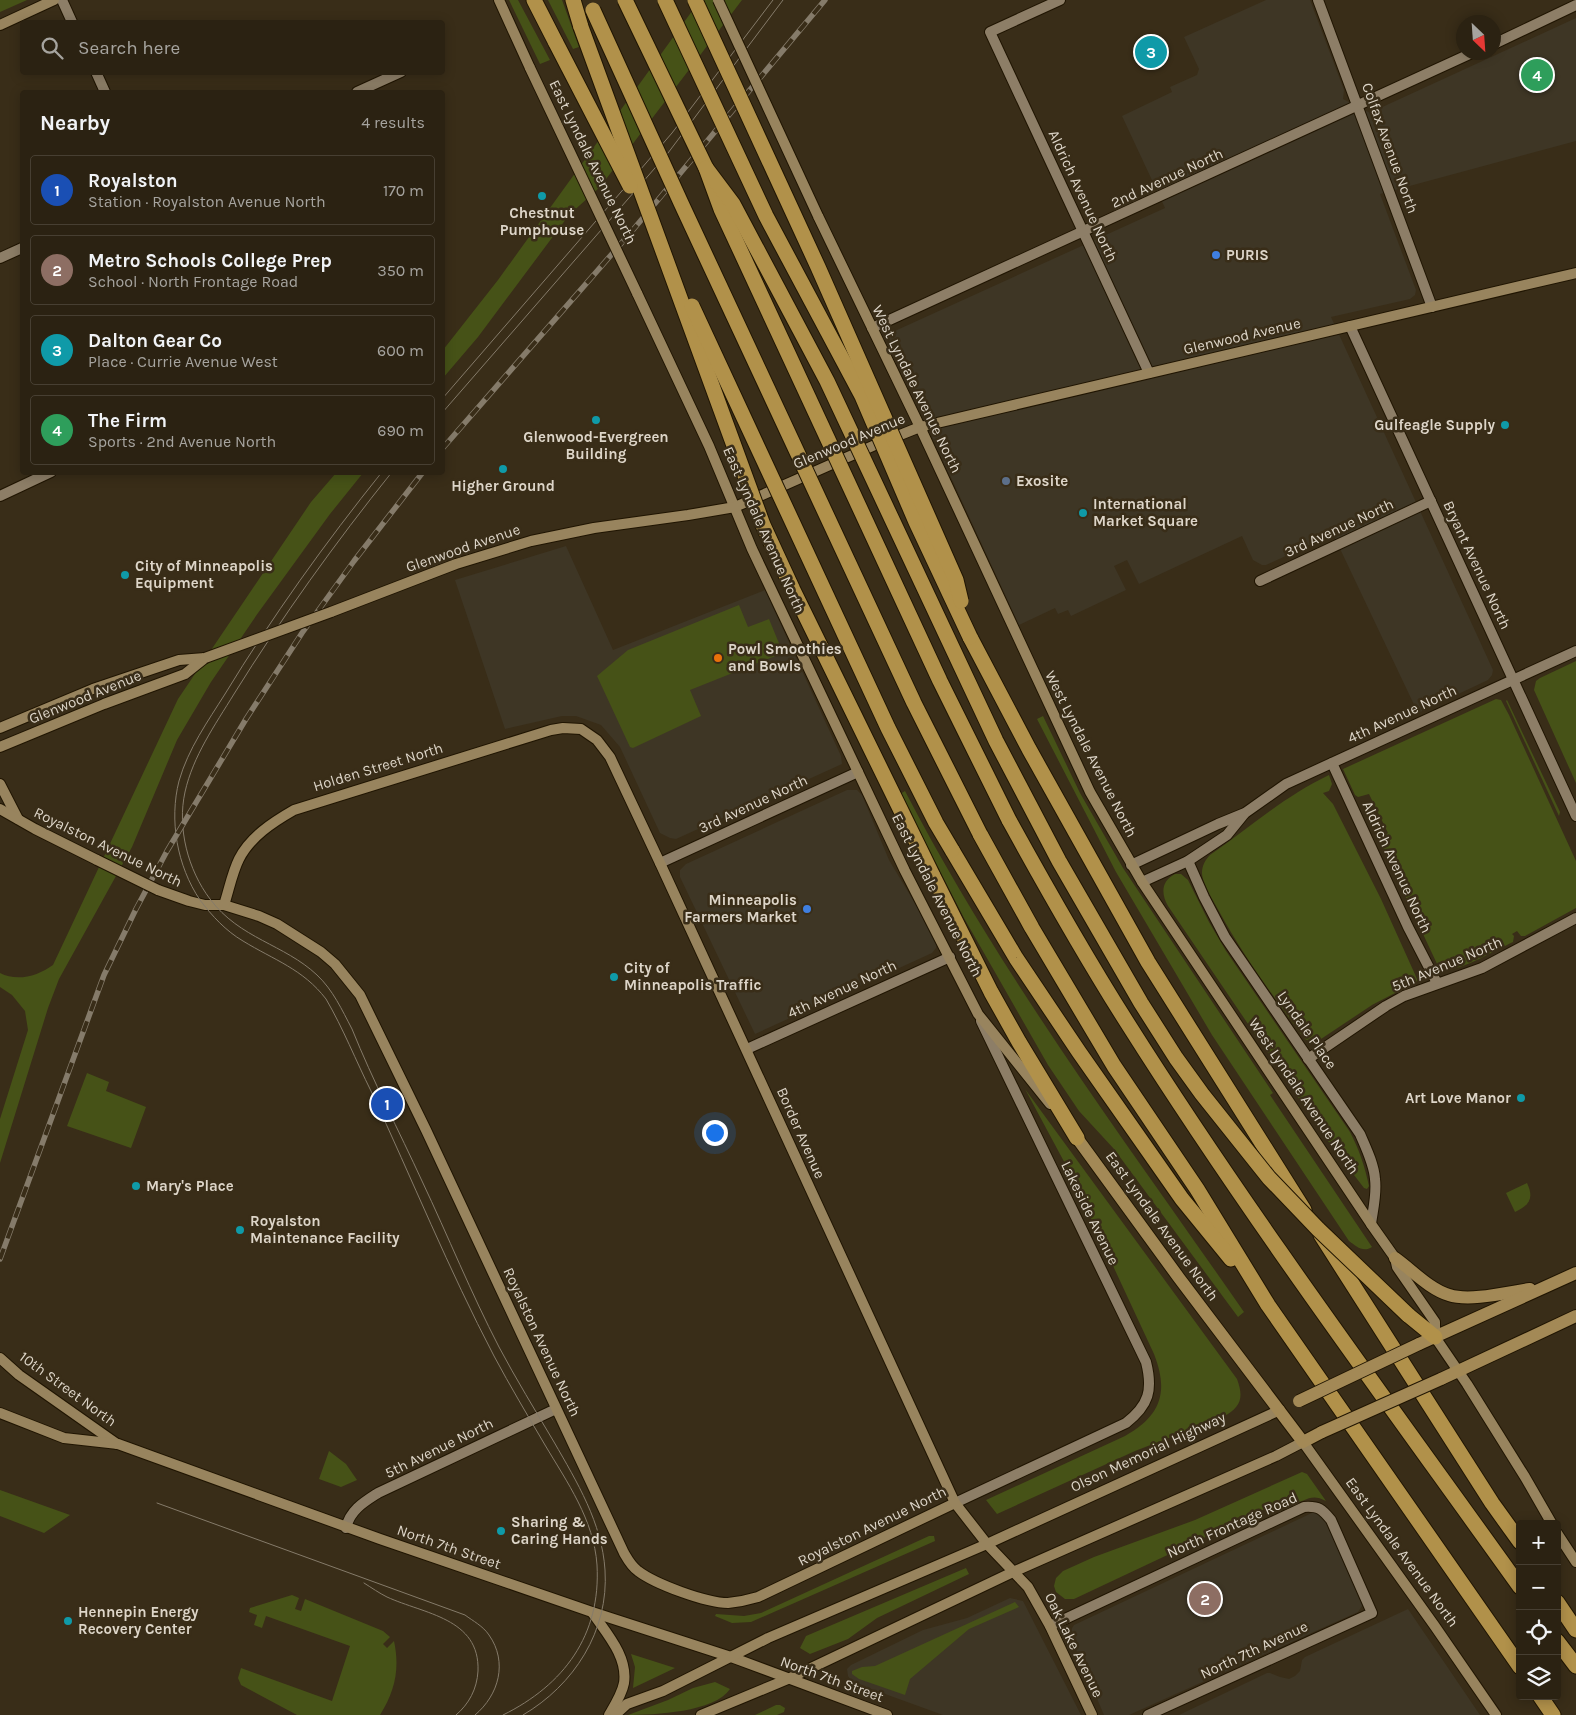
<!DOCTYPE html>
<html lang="en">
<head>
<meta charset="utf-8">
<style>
  body { margin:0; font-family:Karla,sans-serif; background:#332a1b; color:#f1f3f6 }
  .controls { position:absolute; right:15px; bottom:15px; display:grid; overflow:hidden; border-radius:5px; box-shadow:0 2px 12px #0003 }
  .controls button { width:45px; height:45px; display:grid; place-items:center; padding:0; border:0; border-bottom:1px solid #473f32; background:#2b2212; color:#f1f3f6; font:25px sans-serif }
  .compass { position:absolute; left:1456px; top:15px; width:45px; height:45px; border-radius:50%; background:#2b2212; box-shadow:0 2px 12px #0003; rotate:155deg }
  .you { position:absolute; left:714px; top:1132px; width:18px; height:18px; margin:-12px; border:4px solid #fff; border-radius:50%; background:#1a73e8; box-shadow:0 0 0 8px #1a73e833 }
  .badge { display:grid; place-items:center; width:32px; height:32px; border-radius:50%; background:#1a73e8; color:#fff; font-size:16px; font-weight:700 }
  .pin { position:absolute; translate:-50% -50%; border:2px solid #fff; box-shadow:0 1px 5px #0006 }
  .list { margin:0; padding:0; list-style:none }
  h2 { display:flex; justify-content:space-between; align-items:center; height:65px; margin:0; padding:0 20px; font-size:21px }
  h2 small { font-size:16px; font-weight:400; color:#a6a49f }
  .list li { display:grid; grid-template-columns:32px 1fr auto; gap:15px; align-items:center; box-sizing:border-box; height:70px; margin:0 10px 10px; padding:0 10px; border:1px solid #473f32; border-radius:5px }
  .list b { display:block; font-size:19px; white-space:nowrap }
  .list p { margin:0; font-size:16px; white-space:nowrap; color:#a6a49f }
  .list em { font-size:16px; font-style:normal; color:#a6a49f }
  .icon { flex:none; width:28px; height:28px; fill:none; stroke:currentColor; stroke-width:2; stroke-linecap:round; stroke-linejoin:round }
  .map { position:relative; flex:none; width:1576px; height:1715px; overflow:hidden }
  .search { position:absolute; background:#2b2212; box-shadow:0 2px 12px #0003; left:20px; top:20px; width:425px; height:55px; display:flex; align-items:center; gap:12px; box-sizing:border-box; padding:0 18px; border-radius:5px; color:#a6a49f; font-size:19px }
  .panel { position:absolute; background:#2b2212; box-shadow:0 2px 12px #0003; left:20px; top:90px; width:425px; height:385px; border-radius:5px }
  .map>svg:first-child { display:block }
  .commercial { fill:#3e3625 }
  .green { fill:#465217 }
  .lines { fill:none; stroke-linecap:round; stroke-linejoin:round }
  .street-casing { stroke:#201502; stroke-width:12 }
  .secondary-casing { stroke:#201502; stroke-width:12 }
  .primary-casing { stroke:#201502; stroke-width:14 }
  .highway-casing { stroke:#201502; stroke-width:17 }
  .street { stroke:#8d7e67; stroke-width:10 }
  .secondary { stroke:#98845e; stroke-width:10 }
  .primary { stroke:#a38956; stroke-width:12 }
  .highway { stroke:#b1914a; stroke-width:15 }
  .tram { stroke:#857b6a; stroke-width:1 }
  .rail-casing { stroke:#857b6a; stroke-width:5.5 }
  .rail { stroke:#392d18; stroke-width:4; stroke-dasharray:11; stroke-linecap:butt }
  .secondary-bridge-casing { stroke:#201502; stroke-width:12; stroke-linecap:butt }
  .primary-bridge-casing { stroke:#201502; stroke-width:14; stroke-linecap:butt }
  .highway-bridge-casing { stroke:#201502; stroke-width:17; stroke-linecap:butt }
  .secondary-bridge { stroke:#98845e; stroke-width:10 }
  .primary-bridge { stroke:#a38956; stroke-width:12 }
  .highway-bridge { stroke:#b1914a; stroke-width:15 }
  .culture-dot { fill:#0f9aa8; stroke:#392d18; stroke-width:2 }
  .shop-dot { fill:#3f7fe0; stroke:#392d18; stroke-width:2 }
  .service-dot { fill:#5c6f8a; stroke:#392d18; stroke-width:2 }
  .food-dot { fill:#e8710a; stroke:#392d18; stroke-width:2 }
  .labels { text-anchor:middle; stroke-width:5; stroke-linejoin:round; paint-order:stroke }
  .street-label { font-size:15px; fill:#ddd5c8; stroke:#392d18 }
  .poi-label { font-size:15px; font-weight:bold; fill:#ddd5c8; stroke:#392d18; text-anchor:start }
</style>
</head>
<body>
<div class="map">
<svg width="1576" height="1715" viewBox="0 0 1576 1715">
  <rect width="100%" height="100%" fill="#392d18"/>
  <g class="commercial">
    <polygon points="1266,0 1310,0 1344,90 1343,99 1374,115 1378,109 1576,18 1576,141 1380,194 1416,290 1415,295 1410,299 1331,317 1493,670 1492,675 1488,680 1418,713 1333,534 1266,565 1262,565 1253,560 1242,536 1139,584 1127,560 1114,566 1126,590 1071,616 1068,610 1058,614 1055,608 1019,625 889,343 890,335 897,330 1165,208 1122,116 1172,92 1170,87 1197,75 1199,69 1184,37"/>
    <polygon points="566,546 613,650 765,590 841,756 842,764 676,839 670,838 660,833 620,747 601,725 576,716 562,716 505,729 455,580"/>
    <polygon points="847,790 857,790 862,795 889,860 937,940 936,948 932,953 755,1034 680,877 680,870 686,864"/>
    <polygon points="1314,1512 1326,1516 1362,1602 1362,1606 1358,1612 1129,1715 1104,1715 1069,1633 1074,1625"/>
    <polygon points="1010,1598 1023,1601 1081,1715 943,1715 852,1682 848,1676 847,1669 851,1665 923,1630 967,1618"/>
    <polygon points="1408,1609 1480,1715 1179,1715 1267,1673 1270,1673 1280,1677 1289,1679 1295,1676 1300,1671 1302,1660 1305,1657"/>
  </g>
  <g class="green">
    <polygon points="0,0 27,0 0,12"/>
    <polygon points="509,0 518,0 550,60 540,64"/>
    <polygon points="548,0 562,0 579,47 573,49"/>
    <polygon points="700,0 742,0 600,187 569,215 478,337 443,378 443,350 498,280"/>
    <path d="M336,473h27l-33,41 -72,99 -47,69 -34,58 -45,107 -73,132 -11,29 -48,155v-44l28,-89 -3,-19 -13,-16 -12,-8v-14c17,9 38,3 53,-8l125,-266 133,-197z"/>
    <polygon points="739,605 748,627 769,619 783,653 690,690 701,716 633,748 630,747 597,676 628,650"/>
    <polygon points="1576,661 1576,783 1534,690 1536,681 1540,678"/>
    <path d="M1496,699l5,1 8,15 67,146v47l-51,28h-4l-4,-5 -5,3 2,2 -1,6c-17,8 -46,25 -64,28 -4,0 -7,-2 -11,-4l-59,-126 9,-7 -19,-39 -11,3 -3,-2 -12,-26z"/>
    <polygon points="1507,700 1560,812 1559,816 1506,701"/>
    <path d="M1043,716l37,77 43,75 150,225 -3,2 102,152c-9,6 -16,-1 -23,-6l-137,-206 -96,-163 -79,-153z"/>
    <path d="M1329,775l3,9 -3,7 -6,2 10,11 48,95 37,82 -46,24 -54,36c-7,2 -10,1 -15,-4 -29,-40 -59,-80 -83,-124 -6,-11 -13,-22 -17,-34 -3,-9 1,-18 7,-24 40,-28 75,-59 119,-80z"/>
    <path d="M905,791c96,185 221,351 339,521l-6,5 -124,-168 -35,-38 -31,-46 -84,-147 -64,-124z"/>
    <path d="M1175,874h6l7,6 21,42 17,29 124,181c9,17 15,35 19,54l-2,3 -3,-1 -40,-52 -156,-230c-7,-12 -7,-25 7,-32z"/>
    <polygon points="87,1073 109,1082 106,1091 146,1107 131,1148 67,1126"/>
    <path d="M1025,1089l212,290c7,19 4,28 -14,38l-88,34 -138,63 -11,-14 139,-64c36,-20 44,-44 29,-82l-86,-185z"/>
    <path d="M1527,1183c7,15 3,22 -12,29l-9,-19z"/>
    <polygon points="329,1451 346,1464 357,1480 341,1487 319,1479"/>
    <path d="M1302,1472l5,2 19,27c-16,-9 -21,2 -33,2 -4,0 -8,-1 -13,-1l-206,97h-9l-9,-7 -2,-6 2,-8 7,-7 31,-14 101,-37z"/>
    <polygon points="0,1490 70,1515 44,1533 0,1516"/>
    <polygon points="929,1536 934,1536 935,1541 751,1622 732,1623 715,1616 716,1614 744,1616 761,1613"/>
    <polygon points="966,1568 969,1574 877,1618 848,1639 810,1654 800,1648 806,1636"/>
    <path d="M292,1595l7,3 -4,11 6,2 4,-12 78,32 7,6 -7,7 4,4 7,-7c6,28 1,50 -14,74h-83l-56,-30 -3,-7 3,-10 91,33 18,-55 -84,-30 -4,12 -8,-3 3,-10 -8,-3 1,-4z"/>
    <polygon points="1015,1602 1019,1607 969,1629 910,1679 905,1695 859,1679 852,1674 852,1671 862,1667 875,1666"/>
    <polygon points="631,1654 675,1668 633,1688 635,1667"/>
    <path d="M715,1682l15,7c-15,23 -76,26 -102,26l40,-15 25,-12z"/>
    <polygon points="776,1705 780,1705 785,1708 784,1712 777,1715 755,1715"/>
  </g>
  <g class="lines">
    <g class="street-casing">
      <g id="street">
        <polyline points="62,0 72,22"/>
        <polyline points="1060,0 990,32 1149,373"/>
        <polyline points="1318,0 1432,307"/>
        <polyline points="1494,44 1576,5"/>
        <polyline points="96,72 105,92"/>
        <polyline points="357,92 401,72"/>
        <polyline points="0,258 22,248"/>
        <polyline points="1350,326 1576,816"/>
        <polyline points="872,328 1474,52"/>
        <polyline points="0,496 51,472"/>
        <polyline points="1260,581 1431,501"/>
        <polyline points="1332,763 1408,927 1437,983"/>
        <path d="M1188,861l16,36 21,40 135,197c6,14 14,30 15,45 2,15 -2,30 -4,45"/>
        <polyline points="660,863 858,772"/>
        <polyline points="1131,865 1218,824 1245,813 1286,784 1576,651"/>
        <polyline points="1142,882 1188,861 1227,835 1244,814"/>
        <polyline points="747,1049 950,957"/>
        <polyline points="1308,1059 1386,1006 1404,996 1482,968 1576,918"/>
        <path d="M955,1503l171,-80c23,-18 27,-33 20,-61l-165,-341"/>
        <path d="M346,1528c4,-18 18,-26 32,-35l178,-84"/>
        <path d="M1050,1626l254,-119c15,-1 18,2 27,13l41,93 -224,102"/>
      </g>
    </g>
    <g class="secondary-casing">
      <g id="secondary">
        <polyline points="499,0 530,68"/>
        <polyline points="0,25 54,0"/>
        <polyline points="818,216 920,427 1090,792 1142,882 1371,1224 1395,1258 1397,1267 1435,1322 1435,1337 1467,1384 1525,1477 1552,1524"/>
        <polyline points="637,293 709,446 752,549 905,871 978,1014 1050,1104"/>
        <polyline points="331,612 456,564 531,541 594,528 688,515 735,507 875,445 920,427 1576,273"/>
        <polyline points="0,728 93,689 179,660 205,658"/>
        <polyline points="0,747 104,704 185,674 205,658"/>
        <polyline points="0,784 18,819"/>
        <polyline points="0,809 35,829 97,860"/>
        <path d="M158,890l31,11 16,4h19l35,11 18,8 44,28 14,12 25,31 66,135 198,423c4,7 7,13 14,18 17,13 68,32 90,32 10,-1 20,-3 30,-6l197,-94"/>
        <path d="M224,905c5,-15 8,-32 15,-46 11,-22 34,-37 55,-49l257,-80 12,-2 18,1 16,11 13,17 50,106 295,640 32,41 41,43 22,39 42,89"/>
        <polyline points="0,1358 19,1375 117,1444"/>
        <polyline points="0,1413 64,1438 118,1444 380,1539 592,1612 731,1657 887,1715"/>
        <polyline points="1557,1533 1576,1562"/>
        <path d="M592,1612c14,21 36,44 32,71 -2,11 -9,22 -15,32"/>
        <polyline points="615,1715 627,1704 663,1691 768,1638 987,1544 1280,1410"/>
        <polyline points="701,1715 788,1679 1013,1572 1276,1456 1303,1442 1434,1625 1496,1715"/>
      </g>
    </g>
    <g class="primary-casing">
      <g id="primary">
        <polyline points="1077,1138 1179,1278 1303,1442 1322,1432"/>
        <path d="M1395,1258c17,12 34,31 54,37 21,7 60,-3 81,-6"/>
        <polyline points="1419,1344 1576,1273"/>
        <polyline points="1441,1379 1576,1316"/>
      </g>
    </g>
    <g class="highway-casing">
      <g id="highway">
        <polyline points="534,0 556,43"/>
        <polyline points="573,0 581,27"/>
        <polyline points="970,637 1029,749 1148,962 1304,1210"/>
        <path d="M1009,820c38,69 77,138 119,204 122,193 259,377 392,563"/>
        <polyline points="980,834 1032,928 1114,1066 1197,1189 1268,1305 1520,1667"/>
        <polyline points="952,850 1016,958 1079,1052 1182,1199 1231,1259"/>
        <polyline points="932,874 991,992 1019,1042 1077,1138"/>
        <polyline points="1321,1235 1492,1503 1520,1542"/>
        <polyline points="1408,1315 1435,1337"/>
        <polyline points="1557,1602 1576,1630"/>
        <polyline points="1557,1641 1576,1666"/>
        <polyline points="1540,1696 1553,1715"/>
      </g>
    </g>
    <use href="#street" class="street"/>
    <use href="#secondary" class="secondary"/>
    <use href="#primary" class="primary"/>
    <use href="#highway" class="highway"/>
    <g class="tram">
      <polyline points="442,399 672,133 773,0"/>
      <polyline points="442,413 668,153 783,0"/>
      <path d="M382,472c-57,71 -110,145 -157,222 -17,27 -37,55 -46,87 -10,39 -2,85 21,119 12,16 26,31 43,41 31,19 60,28 83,58 17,29 30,62 45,92 41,88 78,179 123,265 16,30 34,60 51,89 22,37 49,75 52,120 4,70 -33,120 -94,150"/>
      <path d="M392,472c-57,71 -110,145 -158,222 -19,31 -41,62 -49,98 -8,36 3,78 25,107 30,40 74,45 107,76 16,15 25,35 35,54 21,52 47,102 70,152 26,55 49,112 77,166 17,32 36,63 55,95 23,40 48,81 51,128 4,61 -31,115 -82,145"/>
      <path d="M157,1503l308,112c8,6 18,11 24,20 19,27 10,60 -14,80"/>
      <path d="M364,1583c8,5 15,10 23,14 37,17 93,21 91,74 -1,18 -9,33 -22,44"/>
    </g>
    <g class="rail-casing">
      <g id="rail">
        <polyline points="442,449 632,231 825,0"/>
        <polyline points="0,1259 104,975 136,909 167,851 246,719 302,633 354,561 423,472"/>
      </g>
    </g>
    <use href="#rail" class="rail"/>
    <g class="secondary-bridge-casing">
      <g id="secondary-bridge">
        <polyline points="718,0 818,216"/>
        <polyline points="530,68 637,293"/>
        <polyline points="205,658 331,612"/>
        <polyline points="97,860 158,890"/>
      </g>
    </g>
    <g class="primary-bridge-casing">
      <g id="primary-bridge">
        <polyline points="1299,1401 1419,1344"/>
        <polyline points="1322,1432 1441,1379"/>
      </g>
    </g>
    <g class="highway-bridge-casing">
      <g id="highway-bridge">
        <polyline points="625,0 706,168 721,209 940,681 1009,820"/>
        <polyline points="665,0 766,216 862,396 916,522 970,637"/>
        <polyline points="695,0 818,267 956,580 961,601"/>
        <polyline points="593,10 681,203 914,703 980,834"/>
        <polyline points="581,27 763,525 793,590 932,874"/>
        <polyline points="556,43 630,186"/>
        <polyline points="706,168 733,204 827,381 996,741 1059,861 1141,1003 1176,1058 1202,1094 1269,1178 1318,1229 1408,1315"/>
        <polyline points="692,306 888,728 936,823 952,850"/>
      </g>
    </g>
    <use href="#secondary-bridge" class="secondary-bridge"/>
    <use href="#primary-bridge" class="primary-bridge"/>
    <use href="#highway-bridge" class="highway-bridge"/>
  </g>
  <g class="culture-dot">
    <circle cx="542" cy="196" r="5"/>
    <circle cx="596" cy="420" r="5"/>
    <circle cx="1505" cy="425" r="5"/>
    <circle cx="503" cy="469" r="5"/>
    <circle cx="1083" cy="513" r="5"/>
    <circle cx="125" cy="575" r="5"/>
    <circle cx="614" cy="977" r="5"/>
    <circle cx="1521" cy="1098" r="5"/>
    <circle cx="136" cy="1186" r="5"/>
    <circle cx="240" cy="1230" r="5"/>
    <circle cx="501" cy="1531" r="5"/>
    <circle cx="68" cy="1621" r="5"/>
  </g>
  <g class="shop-dot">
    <circle cx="1216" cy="255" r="5"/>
    <circle cx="807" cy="909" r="5"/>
  </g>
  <circle class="service-dot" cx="1006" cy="481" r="5"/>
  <circle class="food-dot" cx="718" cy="658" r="5"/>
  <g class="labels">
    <g class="street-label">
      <text transform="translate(1390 148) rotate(70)" y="5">Colfax Avenue North</text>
      <text transform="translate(593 162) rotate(64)" y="5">East Lyndale Avenue North</text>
      <text transform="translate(1167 178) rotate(-25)" y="5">2nd Avenue North</text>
      <text transform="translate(1083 196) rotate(65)" y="5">Aldrich Avenue North</text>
      <text transform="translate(1242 336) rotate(-13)" y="5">Glenwood Avenue</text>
      <text transform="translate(917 389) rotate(64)" y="5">West Lyndale Avenue North</text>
      <text transform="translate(849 441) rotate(-23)" y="5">Glenwood Avenue</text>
      <text transform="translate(1339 528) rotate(-25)" y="5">3rd Avenue North</text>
      <text transform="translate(764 530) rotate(66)" y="5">East Lyndale Avenue North</text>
      <text transform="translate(463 548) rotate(-19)" y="5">Glenwood Avenue</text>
      <text transform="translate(1477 565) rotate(65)" y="5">Bryant Avenue North</text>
      <text transform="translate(85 697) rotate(-22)" y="5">Glenwood Avenue</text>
      <text transform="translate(1402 714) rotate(-25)" y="5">4th Avenue North</text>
      <text transform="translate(1091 754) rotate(63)" y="5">West Lyndale Avenue North</text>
      <text transform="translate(378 767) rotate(-17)" y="5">Holden Street North</text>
      <text transform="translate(753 804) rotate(-25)" y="5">3rd Avenue North</text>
      <text transform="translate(108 847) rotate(26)" y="5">Royalston Avenue North</text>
      <text transform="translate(1397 867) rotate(65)" y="5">Aldrich Avenue North</text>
      <text transform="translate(937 895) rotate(63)" y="5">East Lyndale Avenue North</text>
      <text transform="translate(1447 964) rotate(-23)" y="5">5th Avenue North</text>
      <text transform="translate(842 989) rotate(-25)" y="5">4th Avenue North</text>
      <text transform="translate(1307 1030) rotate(55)" y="5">Lyndale Place</text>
      <text transform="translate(1304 1096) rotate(56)" y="5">West Lyndale Avenue North</text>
      <text transform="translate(801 1133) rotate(66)" y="5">Border Avenue</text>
      <text transform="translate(1090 1213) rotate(64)" y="5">Lakeside Avenue</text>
      <text transform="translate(1162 1226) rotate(54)" y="5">East Lyndale Avenue North</text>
      <text transform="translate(542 1342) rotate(65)" y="5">Royalston Avenue North</text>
      <text transform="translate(68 1389) rotate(36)" y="5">10th Street North</text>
      <text transform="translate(439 1448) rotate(-26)" y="5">5th Avenue North</text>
      <text transform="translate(1148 1452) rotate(-25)" y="5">Olson Memorial Highway</text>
      <text transform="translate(1232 1525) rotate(-24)" y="5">North Frontage Road</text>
      <text transform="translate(872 1526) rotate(-26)" y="5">Royalston Avenue North</text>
      <text transform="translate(449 1547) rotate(19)" y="5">North 7th Street</text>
      <text transform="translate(1402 1552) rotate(54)" y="5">East Lyndale Avenue North</text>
      <text transform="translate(1074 1645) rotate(64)" y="5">Oak Lake Avenue</text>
      <text transform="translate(1254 1650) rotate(-25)" y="5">North 7th Avenue</text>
      <text transform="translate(832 1679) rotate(20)" y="5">North 7th Street</text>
    </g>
    <g class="poi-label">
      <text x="542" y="218" text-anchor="middle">Chestnut<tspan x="542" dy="17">Pumphouse</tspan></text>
      <text x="1226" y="260">PURIS</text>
      <text x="1495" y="430" text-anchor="end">Gulfeagle Supply</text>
      <text x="596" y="442" text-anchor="middle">Glenwood-Evergreen<tspan x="596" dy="17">Building</tspan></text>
      <text x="1016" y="486">Exosite</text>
      <text x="503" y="491" text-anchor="middle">Higher Ground</text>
      <text x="1093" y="509">International<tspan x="1093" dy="17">Market Square</tspan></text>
      <text x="135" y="571">City of Minneapolis<tspan x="135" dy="17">Equipment</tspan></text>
      <text x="728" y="654">Powl Smoothies<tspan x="728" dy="17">and Bowls</tspan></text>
      <text x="797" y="905" text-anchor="end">Minneapolis<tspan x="797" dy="17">Farmers Market</tspan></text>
      <text x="624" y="973">City of<tspan x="624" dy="17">Minneapolis Traffic</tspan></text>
      <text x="1511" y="1103" text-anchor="end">Art Love Manor</text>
      <text x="146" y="1191">Mary's Place</text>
      <text x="250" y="1226">Royalston<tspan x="250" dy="17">Maintenance Facility</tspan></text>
      <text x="511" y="1527">Sharing &amp;<tspan x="511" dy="17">Caring Hands</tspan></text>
      <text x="78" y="1617">Hennepin Energy<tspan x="78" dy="17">Recovery Center</tspan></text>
    </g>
  </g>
</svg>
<div class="controls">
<button>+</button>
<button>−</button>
<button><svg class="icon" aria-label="locate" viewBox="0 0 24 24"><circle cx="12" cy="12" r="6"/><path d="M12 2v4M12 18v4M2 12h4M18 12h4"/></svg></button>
<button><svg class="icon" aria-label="layers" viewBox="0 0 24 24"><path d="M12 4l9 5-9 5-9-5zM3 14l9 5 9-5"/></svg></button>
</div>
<svg class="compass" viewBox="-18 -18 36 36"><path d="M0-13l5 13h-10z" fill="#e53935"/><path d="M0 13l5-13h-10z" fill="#a6a49f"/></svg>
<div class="you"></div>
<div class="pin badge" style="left:387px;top:1104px;background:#1a4fb4">1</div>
<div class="pin badge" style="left:1205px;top:1599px;background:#8d6e63">2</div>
<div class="pin badge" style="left:1151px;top:52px;background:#0f9aa8">3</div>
<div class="pin badge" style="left:1537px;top:75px;background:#2e9e5b">4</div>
<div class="search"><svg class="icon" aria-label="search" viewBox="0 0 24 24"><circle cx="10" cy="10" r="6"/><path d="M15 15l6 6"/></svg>Search here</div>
<section class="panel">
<h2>Nearby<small>4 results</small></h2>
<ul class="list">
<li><span class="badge" style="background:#1a4fb4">1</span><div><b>Royalston</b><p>Station · Royalston Avenue North</p></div><em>170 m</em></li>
<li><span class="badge" style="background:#8d6e63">2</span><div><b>Metro Schools College Prep</b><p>School · North Frontage Road</p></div><em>350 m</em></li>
<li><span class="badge" style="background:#0f9aa8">3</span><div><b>Dalton Gear Co</b><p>Place · Currie Avenue West</p></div><em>600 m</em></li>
<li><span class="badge" style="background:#2e9e5b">4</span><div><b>The Firm</b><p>Sports · 2nd Avenue North</p></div><em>690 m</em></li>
</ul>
</section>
</div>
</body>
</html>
